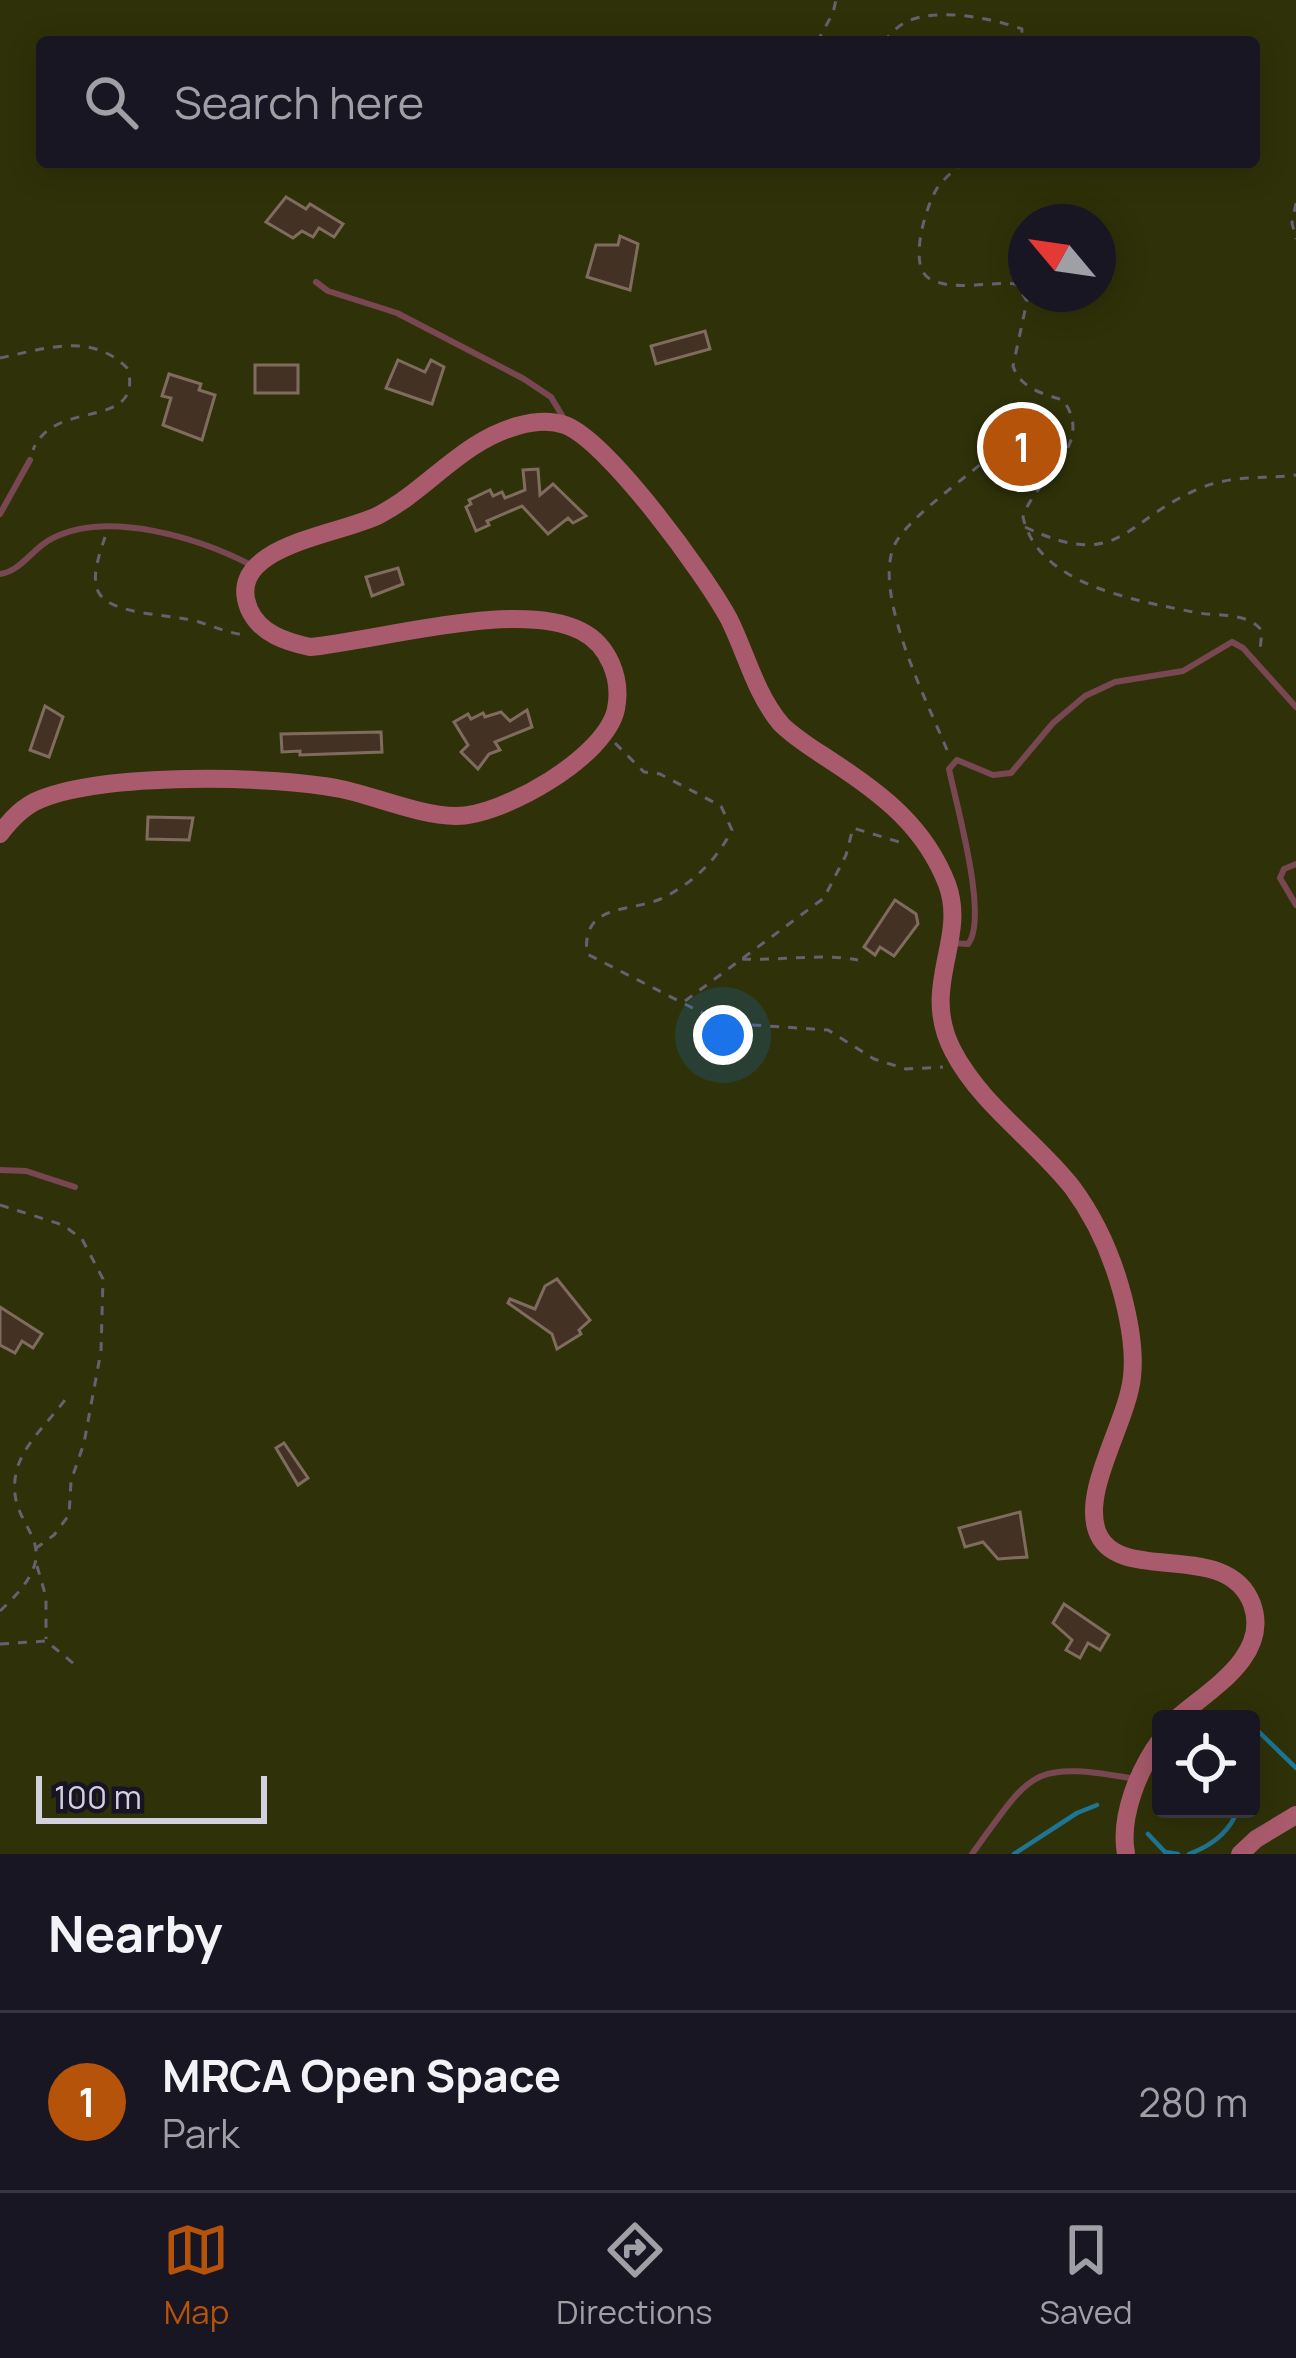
<!DOCTYPE html>
<html lang="en">
<head>
<meta charset="utf-8">
<style>
  body { margin:0; font-family:Manrope,sans-serif; background:#221f2b; color:#f1f3f6 }
  .controls { position:absolute; right:36px; bottom:36px; display:grid; overflow:hidden; border-radius:12px; box-shadow:0 6px 30px #0003 }
  .controls button { width:108px; height:108px; display:grid; place-items:center; padding:0; border:0; border-bottom:3px solid #373541; background:#191623; color:#f1f3f6; font:60px sans-serif }
  .compass { position:absolute; left:1008px; top:204px; width:108px; height:108px; border-radius:50%; background:#191623; box-shadow:0 6px 30px #0003; rotate:299deg }
  .scale { position:absolute; left:36px; bottom:30px; width:231px; box-sizing:border-box; padding-left:12px; border:6px solid #d2d1dd; border-top:0; font-size:33px; line-height:42px; white-space:nowrap; color:#d2d1dd; -webkit-text-stroke:9px #181425; paint-order:stroke }
  .you { position:absolute; left:723px; top:1035px; width:42px; height:42px; margin:-30px; border:9px solid #fff; border-radius:50%; background:#1a73e8; box-shadow:0 0 0 18px #1a73e833 }
  .badge { display:grid; place-items:center; width:78px; height:78px; border-radius:50%; background:#b45309; color:#fff; font-size:39px; font-weight:700 }
  .pin { position:absolute; translate:-50% -50%; border:6px solid #fff; box-shadow:0 3px 12px #0006 }
  .list { margin:0; padding:0; list-style:none }
  h2 { display:flex; justify-content:space-between; align-items:center; height:156px; margin:0; padding:0 48px; font-size:51px }
  h2 small { font-size:39px; font-weight:400; color:#9f9fa6 }
  .list li { display:grid; grid-template-columns:78px 1fr auto; gap:36px; align-items:center; box-sizing:border-box; height:180px; padding:0 48px; border-top:3px solid #373541 }
  .list b { display:block; font-size:45px; white-space:nowrap }
  .list p { margin:0; font-size:39px; white-space:nowrap; color:#9f9fa6 }
  .list em { font-size:39px; font-style:normal; color:#9f9fa6 }
  .icon { flex:none; width:66px; height:66px; fill:none; stroke:currentColor; stroke-width:2; stroke-linecap:round; stroke-linejoin:round }
  .map { position:relative; flex:none; width:1296px; height:1854px; overflow:hidden }
  .search { position:absolute; background:#191623; box-shadow:0 6px 30px #0003; left:36px; right:36px; top:36px; height:132px; display:flex; align-items:center; gap:30px; box-sizing:border-box; padding:0 42px; border-radius:12px; color:#9f9fa6; font-size:45px }
  .sheet { height:336px; background:#191623 }
  nav { display:flex; justify-content:space-around; align-items:center; box-sizing:border-box; height:168px; border-top:3px solid #373541; background:#191623; font-size:33px; color:#9f9fa6 }
  nav a { display:grid; justify-items:center; gap:6px }
  nav .on { color:#b45309 }
  .map>svg:first-child { display:block }
  .green { fill:#2f3208; fill-rule:evenodd }
  .lines { fill:none; stroke-linecap:round; stroke-linejoin:round }
  .stream { stroke:#1e7594; stroke-width:4.5 }
  .building { fill:#433124; stroke:#806c5e; stroke-width:3 }
  .path { stroke:#646170; stroke-width:3; stroke-dasharray:9 9; stroke-linecap:butt }
  .service { stroke:#784752; stroke-width:6 }
  .secondary { stroke:#a95b6d; stroke-width:18 }
</style>
</head>
<body>
<div class="map">
<svg width="1296" height="1854" viewBox="0 0 1296 1854">
  <rect width="100%" height="100%" fill="#211e2f"/>
  <path class="green" d="M0,0h1296v1854h-1296zM42,42h1212v120h-1212zM1026,222h72v72h-72zM1161,1719h90v90h-90z"/>
  <g class="lines">
    <g class="stream">
      <polyline points="1251,1730 1256,1729 1296,1768"/>
      <polyline points="1148,1834 1165,1852 1178,1854"/>
      <polyline points="1014,1854 1077,1813 1097,1805"/>
      <path d="M1189,1854c22,-8 41,-22 49,-45"/>
    </g>
  </g>
  <g class="building">
    <polygon points="286,197 306,209 310,204 343,224 334,237 319,228 313,237 302,231 293,238 266,222"/>
    <polygon points="620,236 638,244 630,290 587,277 596,245 618,245"/>
    <polygon points="705,331 710,349 656,364 651,346"/>
    <polygon points="398,360 425,372 431,360 444,367 432,404 386,388"/>
    <rect x="255" y="365" width="43" height="28"/>
    <polygon points="169,374 201,384 199,390 215,395 202,440 163,425 171,398 162,396"/>
    <polygon points="538,469 540,495 553,484 586,516 573,523 568,518 548,534 522,506 487,521 489,525 476,531 466,507 471,504 469,500 490,490 493,496 502,492 505,498 525,490 523,470"/>
    <polygon points="398,568 403,584 372,596 366,577"/>
    <polygon points="45,706 63,717 49,757 30,750"/>
    <polygon points="527,710 532,727 495,742 500,750 489,754 478,769 461,752 468,745 454,722 468,714 471,719 483,713 485,717 501,712 510,721"/>
    <polygon points="381,732 382,752 300,755 300,751 282,752 281,734"/>
    <polygon points="148,817 193,818 189,840 147,839"/>
    <polygon points="895,900 916,914 918,924 894,956 880,947 875,955 864,947"/>
    <polygon points="557,1279 590,1320 579,1330 581,1334 557,1349 552,1334 508,1303 510,1299 535,1309 545,1286"/>
    <polygon points="0,1307 42,1334 33,1348 22,1341 15,1353 0,1345"/>
    <polygon points="284,1443 308,1478 298,1485 276,1448"/>
    <polygon points="1020,1512 1027,1557 998,1559 983,1542 965,1547 959,1528"/>
    <polygon points="1064,1604 1109,1635 1100,1650 1088,1643 1080,1658 1066,1650 1072,1640 1053,1623"/>
  </g>
  <g class="lines">
    <g class="path">
      <polyline points="817,42 833,13 836,0"/>
      <path d="M883,42c7,-7 14,-16 23,-20 31,-15 85,-4 116,7l-1,13"/>
      <path d="M964,162c-10,8 -21,17 -28,28 -10,17 -29,77 -6,89 24,13 60,2 86,5l11,17 -14,65c7,22 30,28 50,34 34,46 -29,79 -40,117 15,68 111,83 170,95 22,5 55,-1 69,19l-2,19"/>
      <polyline points="1296,203 1292,223 1296,239"/>
      <path d="M0,358c44,-9 92,-27 128,11 15,63 -74,28 -95,81"/>
      <path d="M1025,527c97,46 98,-8 178,-40 31,-12 62,-8 93,-12"/>
      <path d="M105,537c-5,16 -15,41 -6,56 13,23 76,21 100,29 16,5 29,11 46,13"/>
      <path d="M615,743l29,29 16,2 61,32 11,24c-16,30 -35,49 -65,66 -33,18 -86,4 -80,58l135,69 106,7 46,29 32,10 37,-2"/>
      <path d="M947,750c-19,-47 -76,-158 -52,-206 12,-25 74,-69 98,-90l13,-6 48,-10 12,13"/>
      <path d="M742,959c39,2 78,-6 116,1"/>
      <polyline points="685,1001 824,898 846,855 853,828 899,842"/>
      <polyline points="0,1205 63,1225 82,1239 103,1279 101,1351 84,1443 71,1481 69,1515 54,1535 35,1549"/>
      <polyline points="37,1566 46,1597 46,1639"/>
      <path d="M0,1611c80,-74 0,-77 17,-142 7,-25 33,-49 48,-69"/>
      <polyline points="0,1644 46,1641 79,1668"/>
    </g>
    <g class="service">
      <polyline points="316,282 328,291 397,313 524,379 551,397 563,417"/>
      <polyline points="0,514 30,460"/>
      <path d="M0,574c22,-3 33,-27 53,-36 56,-28 146,0 198,27"/>
      <polyline points="1296,864 1284,869 1280,878 1296,905"/>
      <path d="M952,943l16,1c21,-26 -12,-140 -19,-175l8,-9 36,15 18,-2 42,-50 32,-27 30,-14 68,-11 49,-29 11,6 53,59"/>
      <polyline points="0,1170 26,1171 75,1187"/>
      <path d="M972,1854c60,-82 57,-94 163,-75"/>
    </g>
    <g class="secondary">
      <path d="M0,834c11,-15 23,-28 41,-35 65,-26 230,-24 300,-10 37,8 77,26 115,27 47,0 150,-59 160,-107 6,-30 -7,-64 -35,-78 -62,-32 -200,9 -271,16 -23,-5 -50,-13 -61,-38 -26,-64 92,-74 130,-94 35,-18 62,-48 95,-69 25,-16 62,-31 91,-21 43,16 141,151 164,194 17,34 27,76 52,105 15,15 34,26 52,38 49,32 92,65 114,122 21,56 -28,102 6,167 28,54 82,89 119,136 23,31 40,69 50,106 7,26 13,57 10,84 -5,46 -50,112 -35,154 20,56 130,6 155,73 19,52 -43,86 -76,115"/>
      <path d="M1126,1854c-7,-38 13,-85 35,-115"/>
      <polyline points="1240,1854 1256,1839 1296,1815"/>
    </g>
  </g>
</svg>
<div class="controls">
<button><svg class="icon" aria-label="locate" viewBox="0 0 24 24"><circle cx="12" cy="12" r="6"/><path d="M12 2v4M12 18v4M2 12h4M18 12h4"/></svg></button>
</div>
<svg class="compass" viewBox="-18 -18 36 36"><path d="M0-13l5 13h-10z" fill="#e53935"/><path d="M0 13l5-13h-10z" fill="#9f9fa6"/></svg>
<div class="scale">100 m</div>
<div class="you"></div>
<div class="pin badge" style="left:1022px;top:447px">1</div>
<div class="search"><svg class="icon" aria-label="search" viewBox="0 0 24 24"><circle cx="10" cy="10" r="6"/><path d="M15 15l6 6"/></svg>Search here</div>
</div>
<section class="sheet">
<h2>Nearby<small></small></h2>
<ul class="list">
<li><span class="badge">1</span><div><b>MRCA Open Space</b><p>Park</p></div><em>280 m</em></li>
</ul>
</section>
<nav>
<a class="on"><svg class="icon" aria-label="map" viewBox="0 0 24 24"><path d="M3 6l6-2 6 2 6-2v14l-6 2-6-2-6 2zM9 4v14M15 6v14"/></svg>Map</a>
<a><svg class="icon" aria-label="directions" viewBox="0 0 24 24"><path d="M12 3l9 9-9 9-9-9zM9 14v-3h6M13 9l2 2-2 2"/></svg>Directions</a>
<a><svg class="icon" aria-label="saved" viewBox="0 0 24 24"><path d="M7 4h10v16l-5-4-5 4z"/></svg>Saved</a>
</nav>
</body>
</html>
